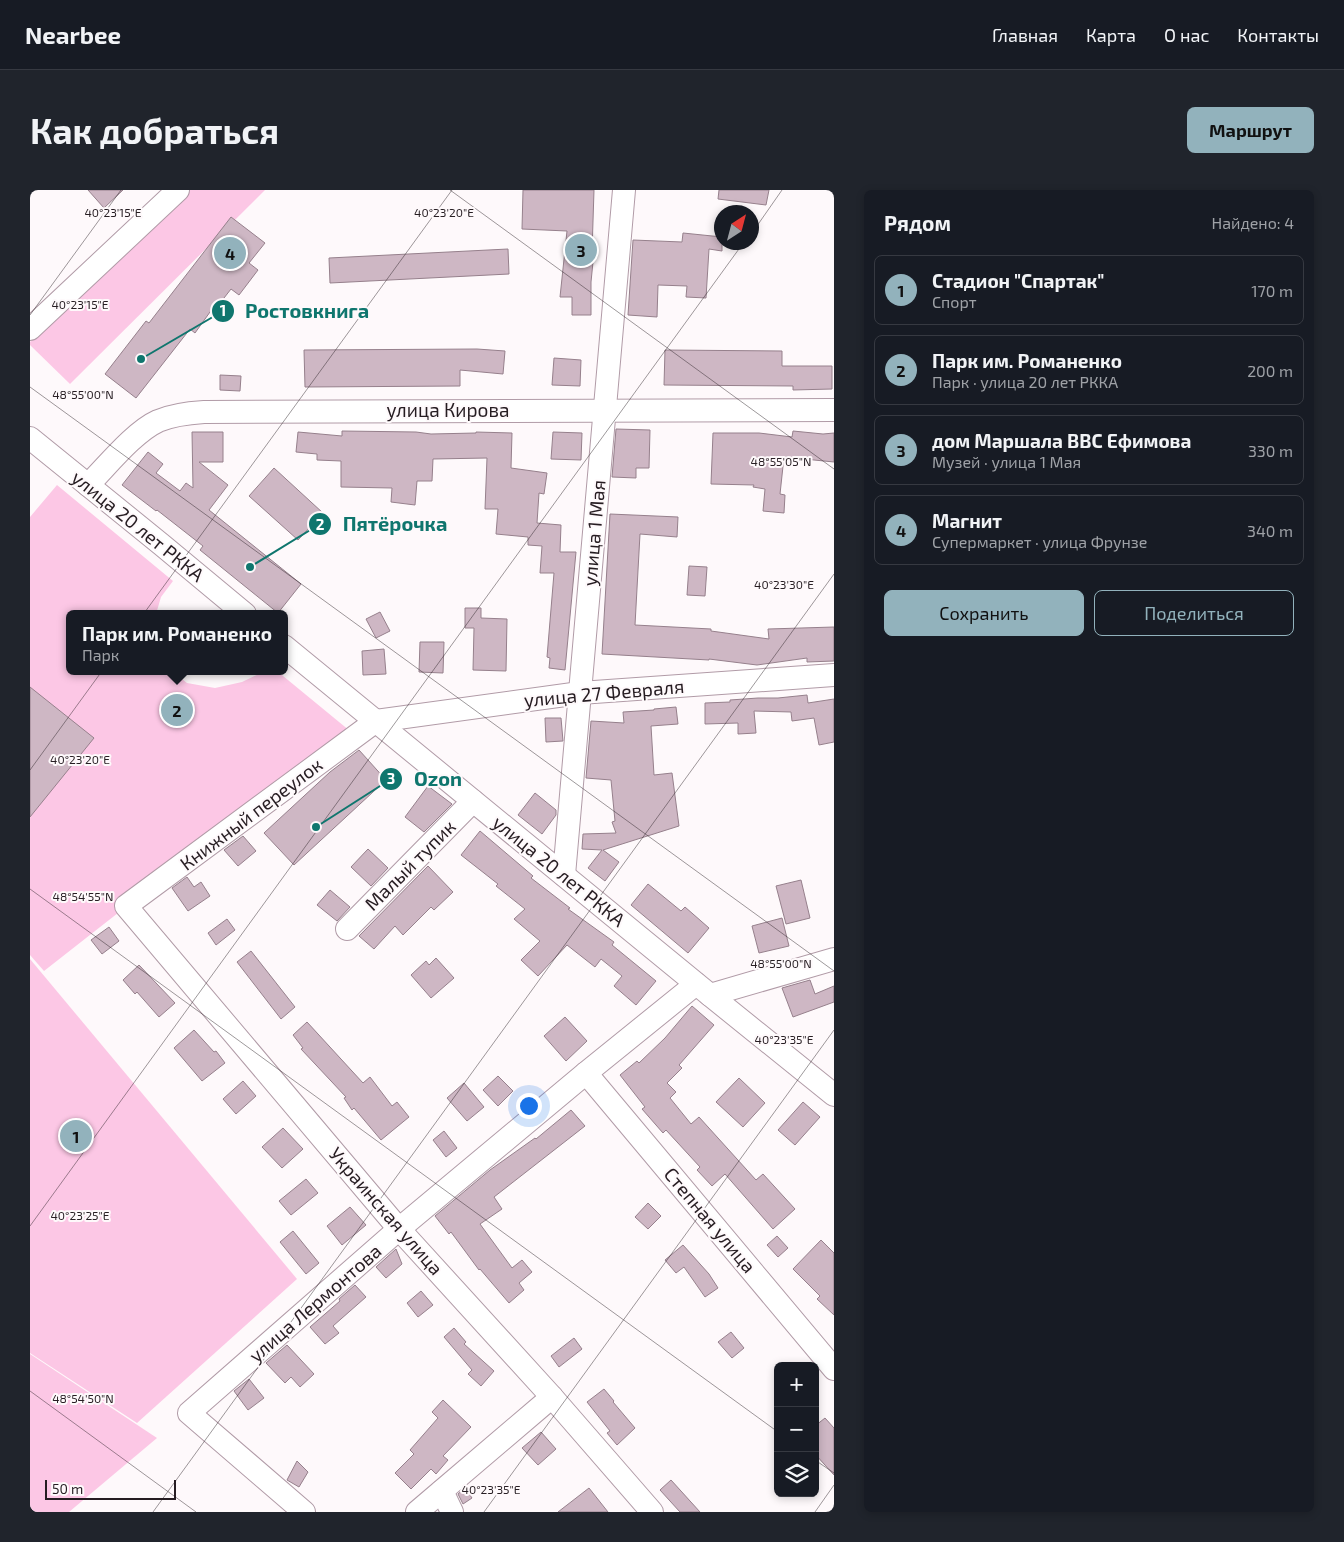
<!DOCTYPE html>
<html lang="ru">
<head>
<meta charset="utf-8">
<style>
  body { margin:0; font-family:"Exo 2",sans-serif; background:#20242c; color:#f1f3f6 }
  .controls { position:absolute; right:15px; bottom:15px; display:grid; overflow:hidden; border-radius:8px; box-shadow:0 2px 8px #0003 }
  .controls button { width:45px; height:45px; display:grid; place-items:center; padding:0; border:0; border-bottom:1px solid #363941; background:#171b24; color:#f1f3f6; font:25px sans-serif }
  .compass { position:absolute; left:684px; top:15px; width:45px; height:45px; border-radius:50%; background:#171b24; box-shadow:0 2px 8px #0003; rotate:36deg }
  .scale { position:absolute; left:15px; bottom:12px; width:131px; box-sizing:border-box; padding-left:5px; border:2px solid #261d22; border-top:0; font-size:14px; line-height:18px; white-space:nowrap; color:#261d22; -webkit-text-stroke:4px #fef9fb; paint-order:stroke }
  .you { position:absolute; left:498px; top:915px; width:18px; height:18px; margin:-12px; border:4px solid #fff; border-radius:50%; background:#1a73e8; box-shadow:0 0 0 8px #1a73e833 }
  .badge { display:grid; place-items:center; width:32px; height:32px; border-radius:50%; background:#92b2bc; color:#111; font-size:16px; font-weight:700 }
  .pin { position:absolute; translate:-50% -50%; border:2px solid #fff; box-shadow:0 1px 5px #0006 }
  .popup { position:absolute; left:36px; top:420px; width:222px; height:65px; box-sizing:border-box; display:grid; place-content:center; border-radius:8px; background:#171b24; filter:drop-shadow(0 1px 4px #0005); font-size:16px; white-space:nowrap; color:#9ea1a6 }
  .popup b { font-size:19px; color:#f1f3f6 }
  .popup::after { content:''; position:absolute; left:50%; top:100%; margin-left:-10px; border:10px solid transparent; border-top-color:#171b24 }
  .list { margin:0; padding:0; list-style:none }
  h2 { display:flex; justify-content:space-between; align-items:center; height:65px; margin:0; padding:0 20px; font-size:21px }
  h2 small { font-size:16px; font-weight:400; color:#9ea1a6 }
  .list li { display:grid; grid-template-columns:32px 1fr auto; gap:15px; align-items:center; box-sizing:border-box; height:70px; margin:0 10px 10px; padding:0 10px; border:1px solid #363941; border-radius:8px }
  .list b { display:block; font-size:19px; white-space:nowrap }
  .list p { margin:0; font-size:16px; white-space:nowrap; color:#9ea1a6 }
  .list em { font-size:16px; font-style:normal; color:#9ea1a6 }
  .actions { display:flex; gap:10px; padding:15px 20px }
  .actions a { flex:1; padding:11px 0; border:1px solid #92b2bc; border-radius:8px; text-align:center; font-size:18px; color:#92b2bc }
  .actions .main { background:#92b2bc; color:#111 }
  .icon { flex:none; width:28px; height:28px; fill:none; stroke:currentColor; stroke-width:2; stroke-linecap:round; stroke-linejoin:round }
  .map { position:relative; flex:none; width:804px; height:1322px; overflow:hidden; border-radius:8px }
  header { display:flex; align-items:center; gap:30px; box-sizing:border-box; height:70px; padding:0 25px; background:#171b24; border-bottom:1px solid #363941 }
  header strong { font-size:24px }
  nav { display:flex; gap:28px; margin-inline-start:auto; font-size:18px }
  .intro { display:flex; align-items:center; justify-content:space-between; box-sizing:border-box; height:120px; padding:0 30px }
  h1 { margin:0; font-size:35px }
  .button { padding:12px 22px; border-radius:8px; background:#92b2bc; color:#111; font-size:18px; font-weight:700 }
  main { display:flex; gap:30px; padding:0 30px }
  aside { flex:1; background:#171b24; border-radius:8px; box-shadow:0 2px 8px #0003 }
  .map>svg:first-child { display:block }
  .green { fill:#fcc7e5 }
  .building { fill:#ceb7c4; stroke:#96808c }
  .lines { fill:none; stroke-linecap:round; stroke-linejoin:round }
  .minor-casing { stroke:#b19ba7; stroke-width:24 }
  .minor { stroke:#fff; stroke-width:22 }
  .ticks { fill:none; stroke:#261d22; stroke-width:1; stroke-opacity:0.45 }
  .labels { text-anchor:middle; stroke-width:4; stroke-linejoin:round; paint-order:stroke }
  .street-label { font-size:19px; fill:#261d22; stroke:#fef9fb }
  .ticks-label { font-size:12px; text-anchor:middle; fill:#261d22; stroke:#fef9fb; stroke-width:4; stroke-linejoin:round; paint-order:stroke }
  .leader { fill:none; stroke:#0f766e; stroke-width:2 }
  .callout-dot { fill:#0f766e; stroke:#fef9fb; stroke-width:2 }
  .mark-label { font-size:15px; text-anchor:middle; font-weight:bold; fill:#fff }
  .callout-label { font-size:20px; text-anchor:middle; font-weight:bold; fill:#0f766e; stroke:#fef9fb; stroke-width:4; stroke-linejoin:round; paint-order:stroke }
</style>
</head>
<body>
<header>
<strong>Nearbee</strong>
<nav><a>Главная</a><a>Карта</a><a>О нас</a><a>Контакты</a></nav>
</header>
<div class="intro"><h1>Как добраться</h1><a class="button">Маршрут</a></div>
<main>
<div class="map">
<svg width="804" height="1322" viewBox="0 0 804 1322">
  <rect width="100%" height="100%" fill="#fef9fb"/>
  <g class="green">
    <polygon points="157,0 235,0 40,194 0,155 0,152"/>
    <polygon points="27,295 143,391 131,407 126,424 39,424 39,481 142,481 157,493 185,498 212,492 235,481 247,481 320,541 14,781 0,765 0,327"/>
    <polygon points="0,769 267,1089 107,1233 0,1163"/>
    <polygon points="0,1164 127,1248 39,1322 0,1322"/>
  </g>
  <g class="building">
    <polygon points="58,0 93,0 74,18"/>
    <polygon points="493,0 564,0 562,62 564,62 561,92 561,125 542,125 542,107 530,107 537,41 492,39"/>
    <polygon points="689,0 739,0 736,15 688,9"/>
    <polygon points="201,27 235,53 219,73 228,80 209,105 201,99 187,117 185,115 165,143 160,139 106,208 75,184 116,131 119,133"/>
    <polygon points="653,43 692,47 692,61 679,59 676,108 656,107 657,96 628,95 627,127 598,125 603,50 652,52"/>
    <polygon points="478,59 479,84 300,93 299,68"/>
    <polygon points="447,159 475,161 473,184 430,180 430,196 275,197 274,160"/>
    <polygon points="635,160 752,161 752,176 802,176 802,199 763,200 763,196 634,195"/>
    <polygon points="524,168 551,170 550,196 522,195"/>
    <polygon points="190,185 211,186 210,201 190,200"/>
    <polygon points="586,239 620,240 619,278 606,278 606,288 582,287"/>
    <polygon points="312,241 386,242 401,244 446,243 446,242 482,243 481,278 517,283 514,304 509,303 507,333 531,335 530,362 546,362 535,480 519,478 520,468 517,467 524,383 510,383 512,356 498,355 498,347 466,344 468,319 455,319 457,268 403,269 402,291 387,291 385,315 361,312 362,298 311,297 311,271 287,270 287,264 266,262 268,242 312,246"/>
    <polygon points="763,241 793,244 804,243 804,272 754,267 750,304 755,305 754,323 733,321 735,299 723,297 724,295 681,294 683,243 729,243 762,247"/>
    <polygon points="162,242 193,242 193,272 169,272 198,295 179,320 271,394 248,423 170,360 173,356 127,320 126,321 92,295 118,262 133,274 126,283 150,301 156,293 163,298"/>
    <polygon points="523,242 552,243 551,270 521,269"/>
    <polygon points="244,278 293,323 268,350 219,306"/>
    <polygon points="580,324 648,327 647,347 610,344 605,435 681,439 681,441 739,449 738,439 804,437 804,471 777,472 777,468 727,475 679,469 679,470 572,464"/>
    <polygon points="659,376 677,377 675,406 657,405"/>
    <polygon points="435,418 451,418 451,428 477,429 476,481 443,480 444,438 435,438"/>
    <polygon points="350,422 360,441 346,448 336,429"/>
    <polygon points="390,452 414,452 413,483 389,482"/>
    <polygon points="354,459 356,484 333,485 332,461"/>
    <polygon points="0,497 64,548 0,627"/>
    <polygon points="777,505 778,513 804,509 804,552 789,555 784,528 762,531 761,522 724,521 726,543 708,544 708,533 675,534 675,513 700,512 700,510 728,508 748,508"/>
    <polygon points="646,517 648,534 621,536 624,585 642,583 649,636 573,660 589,672 575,691 558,678 572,660 552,659 553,644 586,643 582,632 585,631 581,590 556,588 561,531 594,533 593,522 624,520 624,519"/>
    <polygon points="515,528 531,528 533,551 516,552"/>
    <polygon points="329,560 356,590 264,675 234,643 300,582"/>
    <polygon points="398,596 422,614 394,642 375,627"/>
    <polygon points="505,603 526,620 526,625 512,644 488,625"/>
    <polygon points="450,641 503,686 501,688 540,718 538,719 584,752 582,755 626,791 606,815 584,796 592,786 571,769 565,777 537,755 508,786 491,770 510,751 484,729 495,719 466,696 468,694 431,665"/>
    <polygon points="213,646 226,661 208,676 194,660"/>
    <polygon points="338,659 358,678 341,696 321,677"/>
    <polygon points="398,676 423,702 404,720 401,717 373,745 365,736 344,759 329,746"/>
    <polygon points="157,687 164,697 171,692 180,706 158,721 142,698"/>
    <polygon points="771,690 780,728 756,734 746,696"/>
    <polygon points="618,694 651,721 655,717 679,738 658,763 601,715"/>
    <polygon points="300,700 320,717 307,731 287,715"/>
    <polygon points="752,728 759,756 729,763 722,736"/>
    <polygon points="197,729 205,740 186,755 178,743"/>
    <polygon points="79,737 89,751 72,764 61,750"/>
    <polygon points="221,761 265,817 251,829 207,772"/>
    <polygon points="406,768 424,788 401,808 381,785 396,771 399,775"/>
    <polygon points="109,775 145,813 129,827 107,802 105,804 93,790"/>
    <polygon points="780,790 785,804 804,796 804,812 763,827 752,798"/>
    <polygon points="662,816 684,835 649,875 652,878 637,893 646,902 640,908 661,934 669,927 726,990 733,984 765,1019 743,1039 695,984 682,996 667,980 670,977 636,940 633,943 612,919 615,917 590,885 607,871 609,873 635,848"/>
    <polygon points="535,827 557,851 536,871 514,846"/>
    <polygon points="277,832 333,893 340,887 362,916 367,912 379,927 351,950 324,918 322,920 314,908 316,907 271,859 273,858 263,845"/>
    <polygon points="164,840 184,862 186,861 195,873 172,891 144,858"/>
    <polygon points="468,886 483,901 468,916 453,900"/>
    <polygon points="709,888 735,913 713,937 686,912"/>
    <polygon points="213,891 226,906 206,924 193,909"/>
    <polygon points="434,893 454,917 437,931 417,908"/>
    <polygon points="773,912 790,927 765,955 748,940"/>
    <polygon points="541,920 555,936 464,1007 472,1019 450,1034 482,1078 492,1070 502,1082 489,1093 494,1100 479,1113 450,1079 449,1080 421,1042 419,1044 405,1026 460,980 505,948 506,949"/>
    <polygon points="253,938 273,959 252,978 232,957"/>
    <polygon points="414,941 427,958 416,967 403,950"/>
    <polygon points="276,989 288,1003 261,1025 249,1011"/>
    <polygon points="618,1013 631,1026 618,1039 605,1027"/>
    <polygon points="320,1017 336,1035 312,1055 297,1036"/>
    <polygon points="263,1041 289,1073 276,1084 250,1052"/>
    <polygon points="747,1046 758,1058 748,1067 737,1055"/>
    <polygon points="791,1050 804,1063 804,1125 787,1109 790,1106 763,1079"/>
    <polygon points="653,1055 679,1084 688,1098 675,1107 654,1077 646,1083 635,1070"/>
    <polygon points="366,1059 372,1074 356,1088 346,1077"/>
    <polygon points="325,1095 336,1107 303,1136 309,1143 295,1154 280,1137 310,1111 309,1109"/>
    <polygon points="391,1101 403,1115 388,1127 377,1113"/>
    <polygon points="424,1138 436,1152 434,1154 464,1181 451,1196 438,1184 442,1180 414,1147"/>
    <polygon points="701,1142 714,1158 702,1168 688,1152"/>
    <polygon points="544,1148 552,1159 529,1177 521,1166"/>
    <polygon points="257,1155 284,1184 270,1197 261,1187 255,1193 236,1173"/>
    <polygon points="219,1189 234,1208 218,1220 204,1201"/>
    <polygon points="574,1199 584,1211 583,1212 605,1238 587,1255 577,1243 580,1241 557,1212"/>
    <polygon points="413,1210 441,1237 413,1266 418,1270 406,1284 401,1279 381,1299 365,1283 384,1264 380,1260 408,1228 402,1222"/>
    <polygon points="795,1228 804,1238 804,1285 785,1264 785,1236"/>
    <polygon points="511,1242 526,1259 508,1275 492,1258"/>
    <polygon points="267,1271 278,1282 269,1297 257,1290"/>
    <polygon points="641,1290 670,1322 650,1322 630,1300"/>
    <polygon points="435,1298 442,1308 433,1314 428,1304"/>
    <polygon points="559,1298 578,1322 528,1322"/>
  </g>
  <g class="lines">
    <g class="minor-casing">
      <g id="minor">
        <polyline points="0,139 148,0"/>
        <polyline points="0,248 132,355 215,424"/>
        <path d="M58,295c19,-19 46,-53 70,-64 14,-6 30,-8 46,-9l630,-2"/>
        <polyline points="254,456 680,805 804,905"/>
        <polyline points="534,685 594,0"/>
        <polyline points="317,739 443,611"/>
        <polyline points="680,805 804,769"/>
        <polyline points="556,883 804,1179"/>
        <polyline points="412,1301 422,1322"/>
        <polyline points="274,1322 159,1223 369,1039 556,883 666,794"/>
        <polyline points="387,1322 522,1207"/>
        <polyline points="622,1322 522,1207 369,1039 96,716 346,531 550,503 804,485"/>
      </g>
    </g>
    <use href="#minor" class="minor"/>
  </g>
  <path class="ticks" d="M420,0l384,279M722,43l30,-43M0,125l91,-125M0,197l804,584M0,580l422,-580M0,699l748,543M0,1036l714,-984M0,1201l166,121M785,1270l19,13M123,1322l681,-938M454,1322l350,-482M785,1322l19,-27"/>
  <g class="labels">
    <g class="street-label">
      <text x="418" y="227">улица Кирова</text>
      <text transform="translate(108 336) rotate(39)" y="7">улица 20 лет РККА</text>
      <text transform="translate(564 343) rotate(-85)" y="7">улица 1 Мая</text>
      <text transform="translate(574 503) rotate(-5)" y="7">улица 27 Февраля</text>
      <text transform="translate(221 624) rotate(-37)" y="7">Книжный переулок</text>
      <text transform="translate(380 675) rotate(-45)" y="7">Малый тупик</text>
      <text transform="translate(529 681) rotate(39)" y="7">улица 20 лет РККА</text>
      <text transform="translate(356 1021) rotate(49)" y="7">Украинская улица</text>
      <text transform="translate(680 1030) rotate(50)" y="7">Степная улица</text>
      <text transform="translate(285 1113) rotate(-41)" y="7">улица Лермонтова</text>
    </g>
  </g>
  <g class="ticks-label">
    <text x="83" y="27">40°23'15"E</text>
    <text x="414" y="27">40°23'20"E</text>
    <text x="50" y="119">40°23'15"E</text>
    <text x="53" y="209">48°55'00"N</text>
    <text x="751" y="276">48°55'05"N</text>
    <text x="754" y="399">40°23'30"E</text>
    <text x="50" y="574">40°23'20"E</text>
    <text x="53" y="711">48°54'55"N</text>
    <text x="751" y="778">48°55'00"N</text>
    <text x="754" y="854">40°23'35"E</text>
    <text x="50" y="1030">40°23'25"E</text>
    <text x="53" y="1213">48°54'50"N</text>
    <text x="461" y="1304">40°23'35"E</text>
  </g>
  <path class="leader" d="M111 169L193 121M220 377L290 334M286 637L361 589"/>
  <g class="callout-dot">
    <circle cx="111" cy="169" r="5"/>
    <circle cx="220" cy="377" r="5"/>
    <circle cx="286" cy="637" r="5"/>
    <circle cx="193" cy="121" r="12"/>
    <circle cx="290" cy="334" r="12"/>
    <circle cx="361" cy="589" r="12"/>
  </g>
  <g class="mark-label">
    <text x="193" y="126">1</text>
    <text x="290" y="340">2</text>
    <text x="361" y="594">3</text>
  </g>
  <g class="callout-label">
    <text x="277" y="128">Ростовкнига</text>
    <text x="365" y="341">Пятёрочка</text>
    <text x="408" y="596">Ozon</text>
  </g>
</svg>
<div class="controls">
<button>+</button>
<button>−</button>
<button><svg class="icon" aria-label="layers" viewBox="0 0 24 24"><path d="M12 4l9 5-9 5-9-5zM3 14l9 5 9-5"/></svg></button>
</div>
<svg class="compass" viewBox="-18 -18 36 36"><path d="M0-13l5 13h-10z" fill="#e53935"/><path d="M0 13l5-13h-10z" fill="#9ea1a6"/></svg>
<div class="scale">50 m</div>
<div class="you"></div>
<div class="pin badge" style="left:46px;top:946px">1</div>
<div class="pin badge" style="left:147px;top:520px">2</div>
<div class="popup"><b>Парк им. Романенко</b>Парк</div>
<div class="pin badge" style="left:551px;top:60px">3</div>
<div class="pin badge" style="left:200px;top:63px">4</div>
</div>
<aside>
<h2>Рядом<small>Найдено: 4</small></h2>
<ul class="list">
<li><span class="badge">1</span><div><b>Стадион &quot;Спартак&quot;</b><p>Спорт</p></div><em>170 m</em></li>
<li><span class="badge">2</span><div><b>Парк им. Романенко</b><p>Парк · улица 20 лет РККА</p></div><em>200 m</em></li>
<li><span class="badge">3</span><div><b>дом Маршала ВВС Ефимова</b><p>Музей · улица 1 Мая</p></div><em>330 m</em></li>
<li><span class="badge">4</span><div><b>Магнит</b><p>Супермаркет · улица Фрунзе</p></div><em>340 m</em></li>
</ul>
<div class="actions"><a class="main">Сохранить</a><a>Поделиться</a></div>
</aside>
</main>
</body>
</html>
